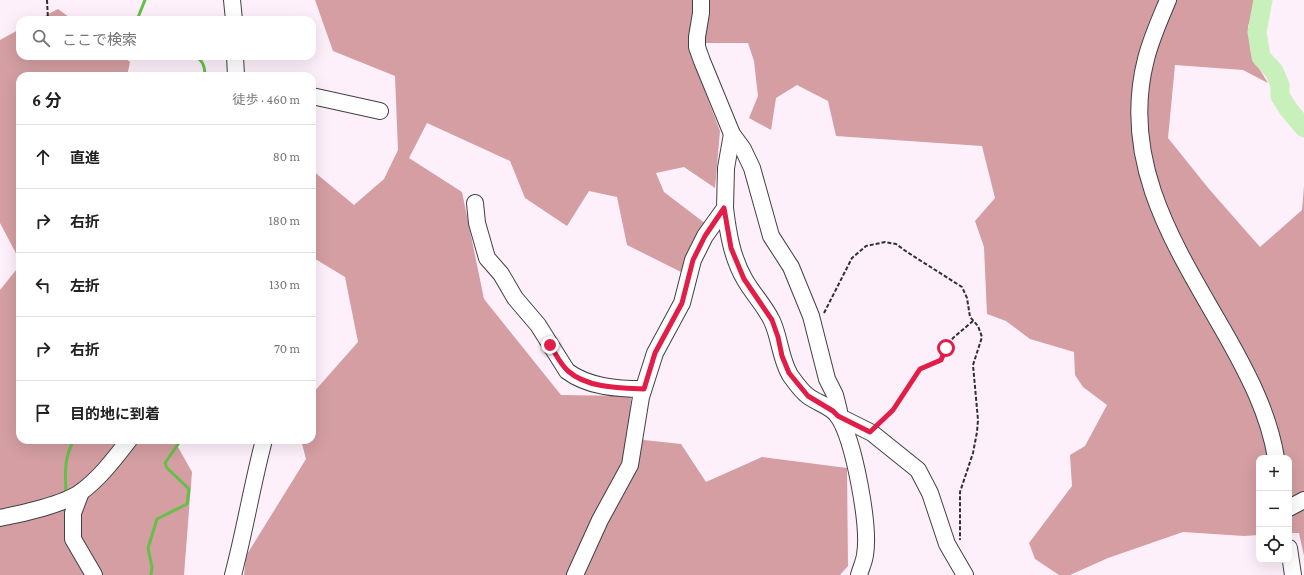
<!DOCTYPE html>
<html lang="ja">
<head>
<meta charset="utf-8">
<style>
  body { margin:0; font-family:"Crimson Pro","Noto Sans JP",serif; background:#f2f2f2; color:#222 }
  .controls { position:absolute; right:12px; bottom:12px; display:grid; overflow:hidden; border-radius:8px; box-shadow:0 4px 16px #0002 }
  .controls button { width:36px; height:36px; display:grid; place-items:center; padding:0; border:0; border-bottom:1px solid #e0e0e0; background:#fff; color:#222; font:20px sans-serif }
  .stop { position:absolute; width:12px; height:12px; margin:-9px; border:3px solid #e11d48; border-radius:50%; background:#fff }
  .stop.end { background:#e11d48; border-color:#fff; box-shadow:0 1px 4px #0008 }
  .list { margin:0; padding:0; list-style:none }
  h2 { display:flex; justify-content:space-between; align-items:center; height:52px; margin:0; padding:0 16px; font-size:17px }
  h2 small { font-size:13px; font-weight:400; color:#767676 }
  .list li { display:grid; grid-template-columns:26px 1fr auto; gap:12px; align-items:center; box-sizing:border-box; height:64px; padding:0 16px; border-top:1px solid #e0e0e0 }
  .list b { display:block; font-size:15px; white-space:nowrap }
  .list em { font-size:13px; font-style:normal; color:#767676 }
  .icon { flex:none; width:22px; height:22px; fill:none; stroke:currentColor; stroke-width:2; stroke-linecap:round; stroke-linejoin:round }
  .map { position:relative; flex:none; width:1304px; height:575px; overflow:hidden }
  .search { position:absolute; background:#fff; box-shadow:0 4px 16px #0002; left:16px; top:16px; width:300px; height:44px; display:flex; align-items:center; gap:10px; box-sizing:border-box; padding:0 14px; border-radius:12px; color:#767676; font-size:15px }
  .panel { position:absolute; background:#fff; box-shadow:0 4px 16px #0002; left:16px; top:72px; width:300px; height:372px; border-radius:12px }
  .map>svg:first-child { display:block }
  .forest { fill:#d49ea2 }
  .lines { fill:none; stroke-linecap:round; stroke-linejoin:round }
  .stream { stroke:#64c048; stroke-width:3 }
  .river { stroke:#c8f0ba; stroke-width:19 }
  .minor-casing { stroke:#414141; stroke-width:18 }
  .path { stroke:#303030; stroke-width:2; stroke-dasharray:4 2; stroke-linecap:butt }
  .minor { stroke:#fff; stroke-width:16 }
  .route { stroke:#e11d48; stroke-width:5 }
</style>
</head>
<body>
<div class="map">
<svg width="1304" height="575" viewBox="0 0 1304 575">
  <rect width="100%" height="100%" fill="#fdf0fb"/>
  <g class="forest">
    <polygon points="315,0 1258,0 1248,26 1252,57 1268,83 1243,70 1175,65 1168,138 1209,189 1260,247 1302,210 1304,186 1304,556 1299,533 1289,533 1289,458 1259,458 1259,535 1244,536 1183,532 1108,558 1070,575 1059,575 1035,559 1029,543 1072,486 1070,455 1085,446 1107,405 1083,387 1075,375 1074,352 1030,339 1006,321 987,314 984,247 975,221 995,198 982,146 836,136 828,101 797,85 776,98 771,130 749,118 758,96 754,61 748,43 704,43 690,52 720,131 715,188 684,167 656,173 664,192 706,224 683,273 627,245 617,197 589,191 567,226 525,198 510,161 427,123 409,158 462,192 484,299 561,395 631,396 630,426 644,440 681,444 706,482 762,457 847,468 848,566 840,575 244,575 246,556 306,459 301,440 312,440 312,394 358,342 345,277 312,257 312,170 354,205 384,179 398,150 395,76 333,51"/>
    <polygon points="58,9 73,20 37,20"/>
    <polygon points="20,29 20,56 122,56 130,62 127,76 20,76 20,261 0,223 0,40"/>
    <polygon points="20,265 20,440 174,440 192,472 184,575 0,575 0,290"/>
  </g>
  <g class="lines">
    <g class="stream">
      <polyline points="137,20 145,0"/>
      <path d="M190,56c12,1 15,9 15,20"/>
      <path d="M66,493c-1,-20 -2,-36 8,-53"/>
      <polyline points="151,575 152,567 148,548 157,519 187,504 189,489 167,468 165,463 181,440"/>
    </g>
    <polyline class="river" points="1263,0 1257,32 1261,57 1274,71 1280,85 1280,96 1289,110 1304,128"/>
    <g class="minor-casing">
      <g id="minor">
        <polyline points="232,0 234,20"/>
        <polyline points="701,0 701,13 697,37 697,47 702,61 732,134 743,149 752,168 771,236 791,267 811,316 827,379 835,395 839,411 838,416 872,433 918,470 930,493 947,544 965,575"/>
        <path d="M1168,0c-8,19 -17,39 -22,59 -27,105 31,190 80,276 22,39 43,79 50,123"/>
        <polyline points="235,56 236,76"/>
        <polyline points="312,96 380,111"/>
        <path d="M475,203l2,20 10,35 14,16 14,24 23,27 29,46c21,16 51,18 76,18"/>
        <path d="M725,208c3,25 7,50 20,72 8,14 20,26 27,41 8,17 8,37 18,54 5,7 11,16 18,21 9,7 23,10 30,20 16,24 32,110 27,139 -1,7 -4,13 -6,20"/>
        <polyline points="81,492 73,513 73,539 94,575"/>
        <polyline points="1289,508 1304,500"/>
        <path d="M0,518c21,-4 65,-14 81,-26 19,-14 34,-34 48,-52"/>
        <polyline points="1289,548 1293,575"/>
        <path d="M233,575c12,-45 19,-90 31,-135"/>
        <polyline points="575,575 600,520 630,465 641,397 655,353 682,303 693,260 705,236 725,208 726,168 732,134"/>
      </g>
    </g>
    <g class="path">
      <polyline points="47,0 48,20"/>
      <polyline points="824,313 852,258 866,246 885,242 896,244 907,252 962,287 967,298 970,317 978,326 982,337 973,365 978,420 977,432 973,453 960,492 960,540"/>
      <polyline points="880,423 893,411 920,369 941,360 946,348 953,338 973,321"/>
    </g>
    <use href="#minor" class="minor"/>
  </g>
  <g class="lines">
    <path class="route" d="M550,345c6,9 10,19 18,26 19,17 52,17 76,18l11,-36 27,-50 11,-43 12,-24 19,-28 7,40 13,31 28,41 6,17 4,19 7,17 19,23 25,15 5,5 32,16 23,-22 27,-41 21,-9 5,-12"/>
  </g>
</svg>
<div class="controls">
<button>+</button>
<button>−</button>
<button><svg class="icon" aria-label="locate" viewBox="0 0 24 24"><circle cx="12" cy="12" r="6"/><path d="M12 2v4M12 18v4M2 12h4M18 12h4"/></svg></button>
</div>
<div class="stop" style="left:946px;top:348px"></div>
<div class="stop end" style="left:550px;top:345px"></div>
<div class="search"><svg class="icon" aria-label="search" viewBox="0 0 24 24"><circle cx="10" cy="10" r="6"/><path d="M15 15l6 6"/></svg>ここで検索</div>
<section class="panel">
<h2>6 分<small>徒歩 · 460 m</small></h2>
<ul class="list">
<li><svg class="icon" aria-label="ahead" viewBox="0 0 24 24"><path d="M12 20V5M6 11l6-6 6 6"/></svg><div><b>直進</b></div><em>80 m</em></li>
<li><svg class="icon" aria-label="right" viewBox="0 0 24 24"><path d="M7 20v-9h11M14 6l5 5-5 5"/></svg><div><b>右折</b></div><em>180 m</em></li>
<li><svg class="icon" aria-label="left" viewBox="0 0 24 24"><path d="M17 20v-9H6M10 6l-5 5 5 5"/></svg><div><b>左折</b></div><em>130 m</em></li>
<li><svg class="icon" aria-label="right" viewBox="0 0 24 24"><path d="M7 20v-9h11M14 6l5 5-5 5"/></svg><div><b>右折</b></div><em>70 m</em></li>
<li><svg class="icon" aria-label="arrive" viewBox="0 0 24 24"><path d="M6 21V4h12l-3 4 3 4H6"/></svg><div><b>目的地に到着</b></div></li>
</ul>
</section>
</div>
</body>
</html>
